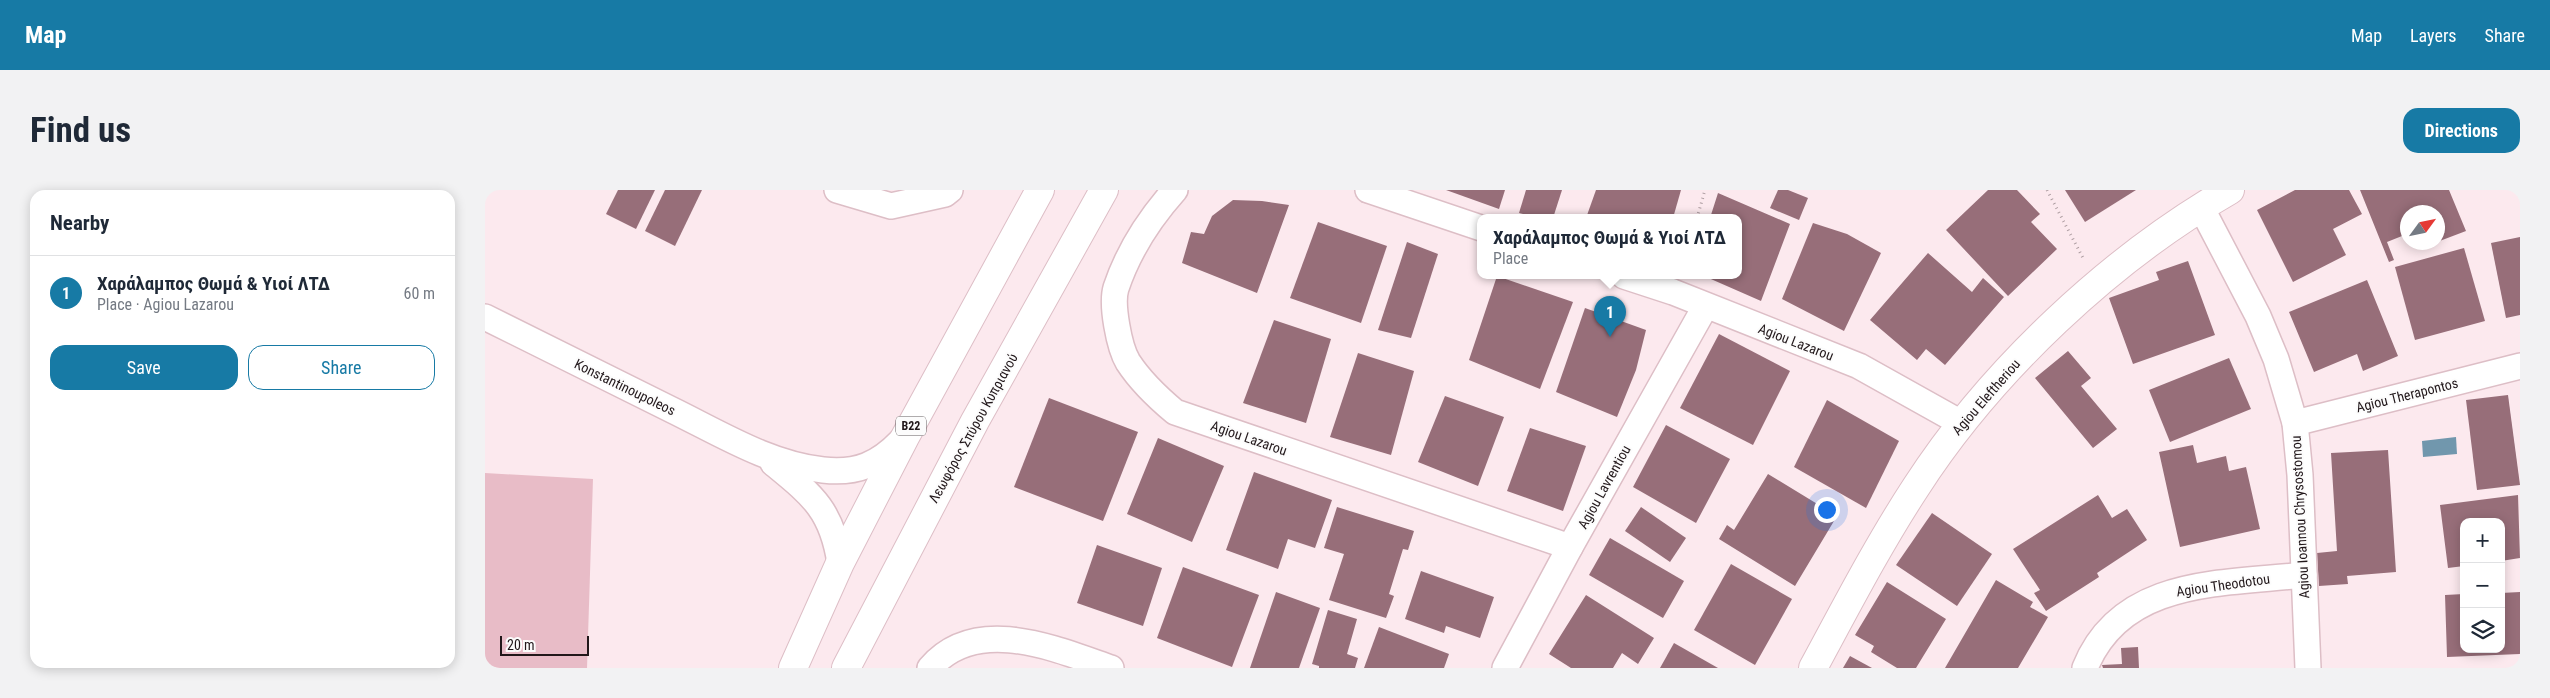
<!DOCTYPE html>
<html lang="en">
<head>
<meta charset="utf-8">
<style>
  body { margin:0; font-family:"Roboto Condensed",sans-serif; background:#f2f2f3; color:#1f2937 }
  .controls { position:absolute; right:15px; bottom:15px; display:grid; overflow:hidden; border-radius:10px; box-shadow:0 2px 12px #0003 }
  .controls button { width:45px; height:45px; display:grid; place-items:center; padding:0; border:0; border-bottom:1px solid #e0e1e3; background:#fff; color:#1f2937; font:25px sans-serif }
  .compass { position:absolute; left:1915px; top:15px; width:45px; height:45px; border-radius:50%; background:#fff; box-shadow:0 2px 12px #0003; rotate:57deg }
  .scale { position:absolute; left:15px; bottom:12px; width:89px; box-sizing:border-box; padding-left:5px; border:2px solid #21171a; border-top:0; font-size:14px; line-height:18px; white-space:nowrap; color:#21171a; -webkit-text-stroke:4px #fcfcfc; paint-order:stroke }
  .you { position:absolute; left:1341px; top:319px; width:18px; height:18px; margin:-12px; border:4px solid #fff; border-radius:50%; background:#1a73e8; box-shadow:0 0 0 8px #1a73e833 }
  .badge { display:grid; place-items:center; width:32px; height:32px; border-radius:50%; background:#177aa5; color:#fff; font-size:16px; font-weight:700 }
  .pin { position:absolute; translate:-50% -41px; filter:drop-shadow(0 1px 2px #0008) }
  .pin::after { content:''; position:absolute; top:26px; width:18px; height:15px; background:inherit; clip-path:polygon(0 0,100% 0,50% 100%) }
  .popup { position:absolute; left:992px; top:24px; width:265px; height:65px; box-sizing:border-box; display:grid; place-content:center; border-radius:10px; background:#fff; filter:drop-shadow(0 1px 4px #0005); font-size:16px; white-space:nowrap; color:#747a83 }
  .popup b { font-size:19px; color:#1f2937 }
  .popup::after { content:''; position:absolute; left:50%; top:100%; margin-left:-10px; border:10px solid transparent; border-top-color:#fff }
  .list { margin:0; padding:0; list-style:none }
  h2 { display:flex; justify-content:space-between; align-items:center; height:65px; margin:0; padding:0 20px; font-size:21px }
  h2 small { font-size:16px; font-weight:400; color:#747a83 }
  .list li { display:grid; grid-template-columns:32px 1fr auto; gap:15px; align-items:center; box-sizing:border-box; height:75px; padding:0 20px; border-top:1px solid #e0e1e3 }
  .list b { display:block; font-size:19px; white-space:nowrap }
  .list p { margin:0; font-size:16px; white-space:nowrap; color:#747a83 }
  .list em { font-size:16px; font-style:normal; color:#747a83 }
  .actions { display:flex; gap:10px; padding:15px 20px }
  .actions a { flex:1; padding:11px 0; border:1px solid #177aa5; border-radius:15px; text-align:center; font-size:18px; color:#177aa5 }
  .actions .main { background:#177aa5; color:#fff }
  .icon { flex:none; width:28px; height:28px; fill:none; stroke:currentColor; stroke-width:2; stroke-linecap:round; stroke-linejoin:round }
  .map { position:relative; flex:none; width:2035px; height:478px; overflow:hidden; border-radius:15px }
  header { display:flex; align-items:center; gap:30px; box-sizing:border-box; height:70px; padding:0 25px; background:#177aa5; color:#fff }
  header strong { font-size:24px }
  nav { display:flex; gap:28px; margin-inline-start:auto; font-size:18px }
  .intro { display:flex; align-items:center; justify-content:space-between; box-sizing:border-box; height:120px; padding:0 30px }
  h1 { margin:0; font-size:35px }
  .button { padding:12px 22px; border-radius:15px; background:#177aa5; color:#fff; font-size:18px; font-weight:700 }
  main { display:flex; gap:30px; padding:0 30px }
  aside { flex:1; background:#fff; border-radius:15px; box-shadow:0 2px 12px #0003 }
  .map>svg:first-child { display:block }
  .green { fill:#e8bcc7 }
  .water { fill:#7197ad }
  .building { fill:#976e79 }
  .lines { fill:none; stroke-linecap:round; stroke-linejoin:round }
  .street-casing { stroke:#ddbec6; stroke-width:28 }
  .secondary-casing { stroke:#ddbec6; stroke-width:30 }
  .primary-casing { stroke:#ddbec6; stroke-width:30 }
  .path { stroke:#ac9ca0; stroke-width:3; stroke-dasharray:1 4; stroke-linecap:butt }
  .street { stroke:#fff; stroke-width:25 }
  .secondary { stroke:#fff; stroke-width:28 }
  .primary { stroke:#fff; stroke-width:28 }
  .labels { text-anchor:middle; stroke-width:4; stroke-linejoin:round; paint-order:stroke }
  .shield { fill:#fcfcfc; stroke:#635c5e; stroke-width:1 }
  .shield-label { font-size:12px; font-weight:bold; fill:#21171a }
  .street-label { font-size:14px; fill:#21171a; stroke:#fcfcfc }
</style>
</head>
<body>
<header>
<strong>Map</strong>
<nav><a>Map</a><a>Layers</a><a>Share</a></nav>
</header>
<div class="intro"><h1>Find us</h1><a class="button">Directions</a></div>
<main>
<aside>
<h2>Nearby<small></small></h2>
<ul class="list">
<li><span class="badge">1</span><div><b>Χαράλαμπος Θωμά &amp; Υιοί ΛΤΔ</b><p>Place · Agiou Lazarou</p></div><em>60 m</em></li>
</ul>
<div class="actions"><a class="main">Save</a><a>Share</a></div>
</aside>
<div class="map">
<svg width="2035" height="478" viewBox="0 0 2035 478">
  <rect width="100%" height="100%" fill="#fce9ee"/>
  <polygon class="green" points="0,283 108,289 102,478 0,478"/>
  <polygon class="water" points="1971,247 1972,264 1938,267 1937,251"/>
  <g class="building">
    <polygon points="133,0 170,0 151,39 121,24"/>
    <polygon points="180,0 217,0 190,56 160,41"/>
    <polygon points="961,0 1020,0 1014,19"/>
    <polygon points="1041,0 1077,0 1068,28 1053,28 1034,23"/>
    <polygon points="1111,0 1196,0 1188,28 1101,28"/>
    <polygon points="1293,0 1303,0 1323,8 1314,30 1285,18"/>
    <polygon points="1503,0 1532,0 1555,24 1546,32 1572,59 1523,106 1461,40"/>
    <polygon points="1580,0 1651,0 1600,32"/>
    <polygon points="1810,0 1864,0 1877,24 1848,39 1861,65 1808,92 1772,20"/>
    <polygon points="1875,0 1964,0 1981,41 1952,52 1952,22 1922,22 1922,44 1902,52 1909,70 1904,72"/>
    <polygon points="1233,3 1305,34 1276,111 1219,86 1254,86 1254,28 1225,28"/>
    <polygon points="748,10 777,11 804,15 772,103 697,73 706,42 719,44 727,26"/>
    <polygon points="833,32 902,56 876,133 805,108"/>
    <polygon points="1328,33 1362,44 1396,63 1359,141 1297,109"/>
    <polygon points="2035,47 2035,125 2021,128 2006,53"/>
    <polygon points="922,52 953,64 926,148 893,140"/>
    <polygon points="1979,58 2000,131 1930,150 1910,77"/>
    <polygon points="1443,63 1487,102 1498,88 1519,107 1460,175 1441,159 1432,170 1385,130"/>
    <polygon points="1703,71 1730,145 1648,174 1624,108 1674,90 1671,82"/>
    <polygon points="1012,86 1088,112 1055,199 984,170"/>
    <polygon points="1882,90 1913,166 1878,181 1872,164 1829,182 1804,122"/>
    <polygon points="1100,118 1161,140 1151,180 1132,227 1071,202"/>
    <polygon points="789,130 846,149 821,233 758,213"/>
    <polygon points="1234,144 1305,181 1268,255 1195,218"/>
    <polygon points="1583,161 1606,188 1596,196 1632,239 1608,258 1550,188"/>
    <polygon points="873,163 929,181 906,265 845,247"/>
    <polygon points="1744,168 1766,219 1685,252 1664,200"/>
    <polygon points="2023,205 2035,295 1992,300 1981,210"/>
    <polygon points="960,206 1019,227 993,296 933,272"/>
    <polygon points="564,208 653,242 618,331 529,297"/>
    <polygon points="1342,210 1414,251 1381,318 1309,277"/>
    <polygon points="1181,235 1245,269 1211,333 1148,297"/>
    <polygon points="1045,238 1101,256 1078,321 1022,301"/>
    <polygon points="673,248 739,276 707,352 642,324"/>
    <polygon points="1708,255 1712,273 1741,266 1744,281 1761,277 1775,339 1695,357 1674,262"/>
    <polygon points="1903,260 1911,382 1862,386 1863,394 1834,396 1832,363 1852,361 1846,263"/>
    <polygon points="769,282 847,310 830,358 803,349 793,379 741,360"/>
    <polygon points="1283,284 1352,326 1310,396 1234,349 1242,335 1249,340"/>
    <polygon points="1613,305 1627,328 1642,319 1662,350 1612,383 1614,387 1561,421 1549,403 1555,400 1528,359"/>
    <polygon points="2033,305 2035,368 2016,371 2016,332 1979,332 1979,376 1963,378 1955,315"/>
    <polygon points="852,317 929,341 923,360 918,359 904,404 909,406 901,428 844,410 859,364 839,358"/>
    <polygon points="1156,317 1201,348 1185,372 1140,341"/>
    <polygon points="1447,323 1507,364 1472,416 1411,375"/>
    <polygon points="1125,348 1199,391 1178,428 1104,385"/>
    <polygon points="612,355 677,378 658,436 592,413"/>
    <polygon points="1246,374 1307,409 1270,475 1209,440"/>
    <polygon points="698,377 774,405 747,477 672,448"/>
    <polygon points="936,381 1009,407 995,448 961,436 959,443 920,429"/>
    <polygon points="1511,390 1548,412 1545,417 1563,427 1533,478 1460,478"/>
    <polygon points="1402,392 1461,429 1431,478 1412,478 1386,462 1389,456 1370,445"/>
    <polygon points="791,402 835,418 814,478 765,478"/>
    <polygon points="2035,402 2035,464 1962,467 1960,405 1979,404 1979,459 2016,459 2016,403"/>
    <polygon points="1101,405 1169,448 1153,474 1137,463 1128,478 1086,478 1064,464"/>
    <polygon points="843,420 872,429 862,464 873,468 870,478 834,478 834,476 827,474"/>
    <polygon points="894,437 964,464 959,478 879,478"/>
    <polygon points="1189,453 1233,478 1175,478"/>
    <polygon points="1653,457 1654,478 1618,478 1617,475 1637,474 1636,458"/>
    <polygon points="1365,466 1387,478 1358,478"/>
  </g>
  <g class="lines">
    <g class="street-casing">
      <g id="street">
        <polyline points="352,0 406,16 460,4 465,0"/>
        <path d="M690,0c-25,28 -47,62 -59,98 -5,16 3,59 12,74 13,20 29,35 47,50l395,135"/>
        <polyline points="883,0 996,38"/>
        <polyline points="1716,17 1773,126 1791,169 1810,233 1815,285 1823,478"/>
        <polyline points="1139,86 1188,102 1374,176 1476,233"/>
        <path d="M0,127c63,31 125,62 187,93 49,24 97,54 151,60 34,4 56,-6 78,-29"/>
        <polyline points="1810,233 2035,176"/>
        <path d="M288,273c39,32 59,47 67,100"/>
        <path d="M445,478c46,-54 126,-19 181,0"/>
        <polyline points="1020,478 1085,357 1220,117"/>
        <path d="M1600,478c36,-90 137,-84 219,-93"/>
      </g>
    </g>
    <g class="secondary-casing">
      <path id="secondary" d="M1328,478c33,-61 65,-123 103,-181 75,-116 194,-228 314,-297"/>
    </g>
    <g class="primary-casing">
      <g id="primary">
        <polyline points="308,478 355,373 420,247 555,0"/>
        <polyline points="361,478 490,231 619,0"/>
      </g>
    </g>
    <g class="path">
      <polyline points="1562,0 1598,68"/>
      <polyline points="1212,28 1220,0"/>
    </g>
    <use href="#street" class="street"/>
    <use href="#secondary" class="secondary"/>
    <use href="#primary" class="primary"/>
  </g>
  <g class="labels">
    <rect class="shield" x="411" y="226.5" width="30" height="19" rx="4"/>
    <g class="shield-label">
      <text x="426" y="240">B22</text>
    </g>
    <g class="street-label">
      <text transform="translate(1311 152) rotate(21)" y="5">Agiou Lazarou</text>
      <text transform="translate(140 197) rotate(26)" y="5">Konstantinoupoleos</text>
      <text transform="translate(1922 205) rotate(-14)" y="5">Agiou Therapontos</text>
      <text transform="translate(1501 207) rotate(-49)" y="5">Agiou Eleftheriou</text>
      <text transform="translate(488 238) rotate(-61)" y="5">Λεωφόρος Σπύρου Κυπριανού</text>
      <text transform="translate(764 248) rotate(19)" y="5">Agiou Lazarou</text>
      <text transform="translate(1119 297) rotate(-61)" y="5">Agiou Lavrentiou</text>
      <text transform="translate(1815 327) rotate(-93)" y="5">Agiou Ioannou Chrysostomou</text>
      <text transform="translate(1738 395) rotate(-8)" y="5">Agiou Theodotou</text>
    </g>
  </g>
</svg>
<div class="controls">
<button>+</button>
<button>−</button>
<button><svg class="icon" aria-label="layers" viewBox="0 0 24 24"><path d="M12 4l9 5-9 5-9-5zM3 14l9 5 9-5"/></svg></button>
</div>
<svg class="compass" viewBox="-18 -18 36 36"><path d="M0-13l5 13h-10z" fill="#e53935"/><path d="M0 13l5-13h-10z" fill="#747a83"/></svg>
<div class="scale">20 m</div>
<div class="you"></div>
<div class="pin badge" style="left:1125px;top:147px">1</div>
<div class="popup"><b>Χαράλαμπος Θωμά &amp; Υιοί ΛΤΔ</b>Place</div>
</div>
</main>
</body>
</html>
